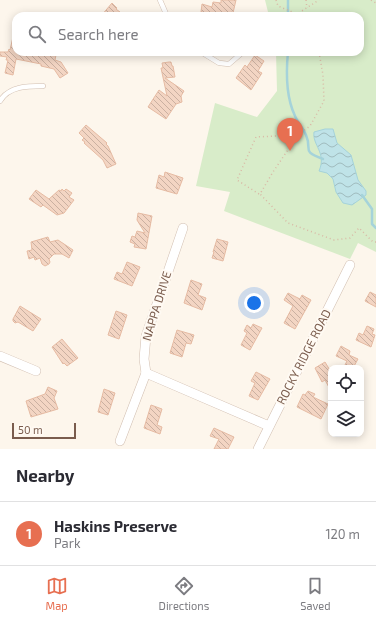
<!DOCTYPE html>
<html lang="en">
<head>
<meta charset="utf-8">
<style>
  body { margin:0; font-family:"Exo 2",sans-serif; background:#f2f2f3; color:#2b2b33 }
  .controls { position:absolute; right:12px; bottom:12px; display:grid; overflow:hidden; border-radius:8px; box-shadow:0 2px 10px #0003 }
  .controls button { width:36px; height:36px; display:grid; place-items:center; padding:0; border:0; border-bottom:1px solid #e1e1e2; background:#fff; color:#2b2b33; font:20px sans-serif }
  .scale { position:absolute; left:12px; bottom:10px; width:64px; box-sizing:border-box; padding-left:4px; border:2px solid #7a5c4d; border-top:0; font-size:11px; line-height:14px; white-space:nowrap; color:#7a5c4d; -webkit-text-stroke:3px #fffaf3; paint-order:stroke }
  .you { position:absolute; left:254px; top:303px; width:14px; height:14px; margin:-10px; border:3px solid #fff; border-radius:50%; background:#1a73e8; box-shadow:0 0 0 6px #1a73e833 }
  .badge { display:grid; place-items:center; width:26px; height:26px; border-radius:50%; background:#e76f51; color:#fff; font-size:13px; font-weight:700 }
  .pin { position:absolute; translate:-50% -33px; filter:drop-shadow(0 1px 2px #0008) }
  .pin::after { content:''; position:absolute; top:21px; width:14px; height:12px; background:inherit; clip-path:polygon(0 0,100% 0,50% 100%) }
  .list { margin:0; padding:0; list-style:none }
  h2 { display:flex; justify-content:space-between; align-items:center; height:52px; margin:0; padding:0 16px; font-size:17px }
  h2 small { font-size:13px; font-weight:400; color:#7c7c81 }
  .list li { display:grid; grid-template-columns:26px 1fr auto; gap:12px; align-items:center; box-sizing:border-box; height:64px; padding:0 16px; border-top:1px solid #e1e1e2 }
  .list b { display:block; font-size:15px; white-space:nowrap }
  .list p { margin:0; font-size:13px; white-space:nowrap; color:#7c7c81 }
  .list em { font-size:13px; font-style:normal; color:#7c7c81 }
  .icon { flex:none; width:22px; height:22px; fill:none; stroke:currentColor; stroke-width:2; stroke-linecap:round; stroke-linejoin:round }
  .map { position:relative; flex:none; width:376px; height:449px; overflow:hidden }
  .search { position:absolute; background:#fff; box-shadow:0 2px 10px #0003; left:12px; right:12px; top:12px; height:44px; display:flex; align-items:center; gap:10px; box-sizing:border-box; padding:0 14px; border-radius:12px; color:#7c7c81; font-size:15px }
  .sheet { height:116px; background:#fff }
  nav { display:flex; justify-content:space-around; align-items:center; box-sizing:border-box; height:56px; border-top:1px solid #e1e1e2; background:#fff; font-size:11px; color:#7c7c81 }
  nav a { display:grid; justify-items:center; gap:2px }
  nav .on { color:#e76f51 }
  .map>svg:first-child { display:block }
  .park { fill:#d8ecc9 }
  .water { fill:url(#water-waves); stroke:#a5d3da }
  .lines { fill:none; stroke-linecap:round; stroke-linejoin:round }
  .stream { stroke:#a5d3da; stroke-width:2.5 }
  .building { fill:url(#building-back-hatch); stroke:#e6bba3 }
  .service-casing { stroke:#d1beb0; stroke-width:5.5 }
  .minor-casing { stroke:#d1beb0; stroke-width:10 }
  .path { stroke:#d9b8a5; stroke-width:1.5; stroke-dasharray:1 3; stroke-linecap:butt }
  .service { stroke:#fff; stroke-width:4.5 }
  .minor { stroke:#fff; stroke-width:9 }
  .labels { text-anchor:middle; stroke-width:4; stroke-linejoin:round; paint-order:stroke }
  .street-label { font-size:12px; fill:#7a5c4d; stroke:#fffaf3 }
</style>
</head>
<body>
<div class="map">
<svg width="376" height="449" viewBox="0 0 376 449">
  <defs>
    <pattern id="water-waves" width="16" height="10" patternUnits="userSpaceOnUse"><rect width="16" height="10" fill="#bfe3e8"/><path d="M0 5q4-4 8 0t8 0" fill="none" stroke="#a0bbbe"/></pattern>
    <pattern id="building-back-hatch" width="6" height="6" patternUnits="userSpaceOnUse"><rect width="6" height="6" fill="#f3d5c3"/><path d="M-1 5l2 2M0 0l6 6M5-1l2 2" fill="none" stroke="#cab0a1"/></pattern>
  </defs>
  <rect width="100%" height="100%" fill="#fdf6ec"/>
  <polygon class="park" points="265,0 376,0 376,252 358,243 350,259 224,211 230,192 196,186 215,103 257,117 277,91 276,52 360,52 360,16 269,16"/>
  <path class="water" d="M325,129h8l4,14 14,12 7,25 8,11v4l-14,10 -9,-2 -7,-11 -3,-13 -6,-6 -8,-2c8,-18 -7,-26 -5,-39z"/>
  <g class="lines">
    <g class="stream">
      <polyline points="288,0 288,16"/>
      <path d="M288,52c-2,20 -2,45 7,64 3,7 8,12 11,19 7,16 -6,15 17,24"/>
      <polyline points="362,195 372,209 372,224 376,228"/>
    </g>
  </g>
  <g class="building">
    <polygon points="221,0 236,0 233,13 231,12 230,16 212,16 212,14 201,12 202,4 212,7 213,2 221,3"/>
    <polygon points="112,3 117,8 116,9 125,16 101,16"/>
    <polygon points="13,37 16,37 16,52 42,52 56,55 55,60 61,62 68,73 60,78 54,69 41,66 41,64 16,59 13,75 5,73 8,60 6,60 7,57 0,56 0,52 8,52 9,49 10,50"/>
    <polygon points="255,55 264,61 258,71 262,73 251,90 236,78 245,65 247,67"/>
    <polygon points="169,62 171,62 172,66 173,66 175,77 165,78 184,91 181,96 182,102 176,104 166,119 148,107 159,90 167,96 161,68 163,68 162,63"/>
    <polygon points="86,125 107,143 106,144 108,146 116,164 107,168 103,160 84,143 85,142 82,140 84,138 79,133"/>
    <polygon points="165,172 183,178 177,194 156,188 159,175 164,177"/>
    <polygon points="62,189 64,191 66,189 72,193 69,197 74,200 64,213 57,215 43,205 41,207 29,199 36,190 49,199 59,190 61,191"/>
    <polygon points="138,213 152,216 146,249 134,247 135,244 130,242 132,236 135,237 137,231 145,233 137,220"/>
    <polygon points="48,237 50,242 58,240 73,250 69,258 62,254 54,254 49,259 50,262 49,264 45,266 42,264 40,258 35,260 34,257 29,259 27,251 32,250 31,242"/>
    <polygon points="217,239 228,242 223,261 212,258 214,252 213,252"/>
    <polygon points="127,262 140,267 132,286 114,279 117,272 122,274"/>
    <polygon points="191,280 202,284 198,295 206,298 202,310 184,303"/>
    <polygon points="370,292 376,295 376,307 365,301"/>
    <polygon points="288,293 300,299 302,295 311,300 295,329 284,323 293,306 284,300"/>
    <polygon points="20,306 41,319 33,331 18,322 15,323 13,321 13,319"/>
    <polygon points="116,311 127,315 119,339 108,335"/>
    <polygon points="253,324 262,328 250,350 241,345 247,333 244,331 247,325 251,328"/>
    <polygon points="367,326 374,329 372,334 375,335 371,347 356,340 359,333 363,335"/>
    <polygon points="177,330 194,335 191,344 186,343 182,357 170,353"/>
    <polygon points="62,339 78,358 67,366 64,363 63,364 52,347"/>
    <polygon points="341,346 350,351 349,355 358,359 353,368 345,365 347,361 336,356"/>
    <polygon points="325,362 331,372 331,391 325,380 322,382 315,368"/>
    <polygon points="256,372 270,379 258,400 249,396 255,383 251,381"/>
    <polygon points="48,387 57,391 54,398 58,409 31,417 26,401 45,394"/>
    <polygon points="104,389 115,393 108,415 98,412"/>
    <polygon points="308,391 315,394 313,397 328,404 321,419 297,407 303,394 305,395"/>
    <polygon points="151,405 162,409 157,425 162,427 160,434 144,428"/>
    <polygon points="214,428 234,437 228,449 214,449 219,439 210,436"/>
  </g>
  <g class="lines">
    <g class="service-casing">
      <g id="service">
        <polyline points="160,0 167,16"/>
        <polyline points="201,52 219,63 229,64 243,52"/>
        <path d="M0,101c9,-15 28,-15 43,-15"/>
      </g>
    </g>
    <g class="minor-casing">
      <g id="minor">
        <polyline points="0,356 36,371"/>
        <polyline points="146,373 144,359 146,336 183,228"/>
        <polyline points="146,373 269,426"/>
        <polyline points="120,441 146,373"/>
        <polyline points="258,449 350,265"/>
      </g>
    </g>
    <g class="path">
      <polyline points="276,0 278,6 297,14"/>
      <polyline points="306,0 307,8"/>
      <polyline points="371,0 376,3"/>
      <polyline points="297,16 297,14 319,0"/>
      <polyline points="319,52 323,75 324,101 310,126 298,135 273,172 260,194 288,223 334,240 350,238 359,228 373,242 376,242"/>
      <polyline points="259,194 237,180 256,137 298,135"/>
    </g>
    <use href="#service" class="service"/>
    <use href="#minor" class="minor"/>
  </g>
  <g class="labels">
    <g class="street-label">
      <text transform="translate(157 306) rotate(-73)" y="4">NAPPA DRIVE</text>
      <text transform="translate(304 357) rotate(-63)" y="4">ROCKY RIDGE ROAD</text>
    </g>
  </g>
</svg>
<div class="controls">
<button><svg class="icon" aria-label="locate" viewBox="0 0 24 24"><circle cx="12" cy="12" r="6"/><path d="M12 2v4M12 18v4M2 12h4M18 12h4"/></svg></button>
<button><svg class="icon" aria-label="layers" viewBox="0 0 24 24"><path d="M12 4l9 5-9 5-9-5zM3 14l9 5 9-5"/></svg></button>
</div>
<div class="scale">50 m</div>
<div class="you"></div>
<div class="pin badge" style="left:290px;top:151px">1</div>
<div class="search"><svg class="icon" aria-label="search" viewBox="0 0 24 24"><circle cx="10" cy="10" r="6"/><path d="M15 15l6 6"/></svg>Search here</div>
</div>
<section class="sheet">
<h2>Nearby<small></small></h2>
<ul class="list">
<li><span class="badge">1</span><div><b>Haskins Preserve</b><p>Park</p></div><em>120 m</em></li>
</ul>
</section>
<nav>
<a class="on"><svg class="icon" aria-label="map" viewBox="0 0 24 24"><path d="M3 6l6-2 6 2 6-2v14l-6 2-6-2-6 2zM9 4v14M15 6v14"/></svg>Map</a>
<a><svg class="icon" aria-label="directions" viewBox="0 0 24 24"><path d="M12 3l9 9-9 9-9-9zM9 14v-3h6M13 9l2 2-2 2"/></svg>Directions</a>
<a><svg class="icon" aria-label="saved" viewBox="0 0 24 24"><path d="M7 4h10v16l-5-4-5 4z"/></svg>Saved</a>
</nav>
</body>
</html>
